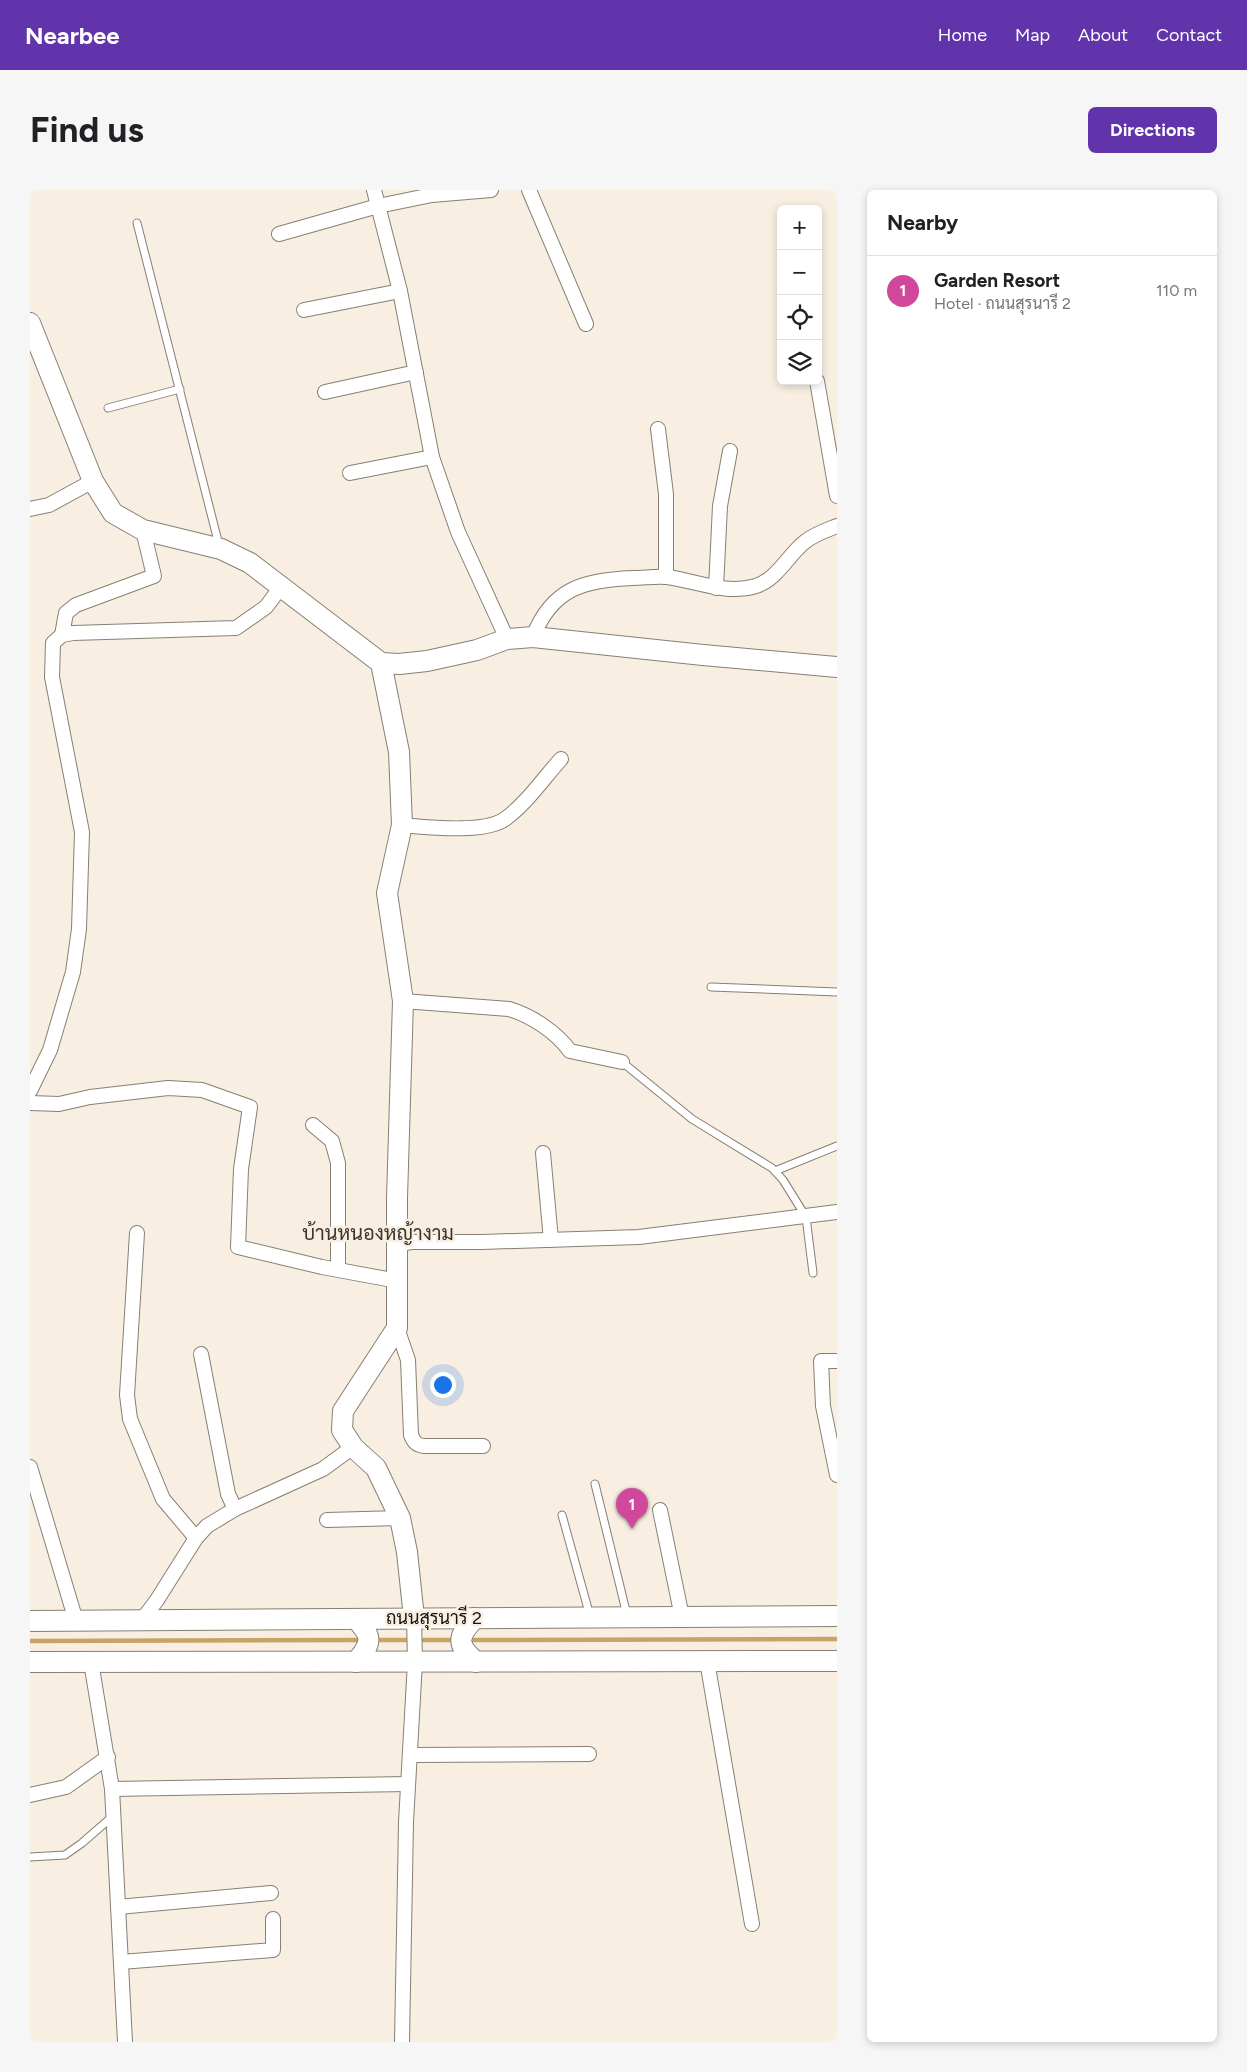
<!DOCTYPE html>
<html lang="en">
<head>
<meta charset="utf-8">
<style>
  body { margin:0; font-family:Figtree,Sarabun,sans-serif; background:#f6f6f6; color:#202124 }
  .controls { position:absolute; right:15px; top:15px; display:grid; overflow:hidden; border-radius:8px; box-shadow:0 2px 8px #0003 }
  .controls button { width:45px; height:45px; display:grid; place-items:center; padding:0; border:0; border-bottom:1px solid #e0e0e0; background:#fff; color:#202124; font:25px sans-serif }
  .you { position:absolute; left:412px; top:1194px; width:18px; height:18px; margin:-12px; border:4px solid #fff; border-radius:50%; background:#1a73e8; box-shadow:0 0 0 8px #1a73e833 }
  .badge { display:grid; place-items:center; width:32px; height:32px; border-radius:50%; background:#6234ab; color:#fff; font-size:16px; font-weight:700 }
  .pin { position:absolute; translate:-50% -41px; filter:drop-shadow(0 1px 2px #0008) }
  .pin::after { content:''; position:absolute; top:26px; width:18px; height:15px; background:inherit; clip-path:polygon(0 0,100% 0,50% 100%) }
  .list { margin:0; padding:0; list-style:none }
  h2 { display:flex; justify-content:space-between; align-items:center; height:65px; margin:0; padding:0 20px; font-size:21px }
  h2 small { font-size:16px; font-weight:400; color:#757577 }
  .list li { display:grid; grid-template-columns:32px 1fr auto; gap:15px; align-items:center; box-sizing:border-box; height:70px; padding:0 20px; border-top:1px solid #e0e0e0 }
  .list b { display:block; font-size:19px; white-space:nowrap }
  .list p { margin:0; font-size:16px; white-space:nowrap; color:#757577 }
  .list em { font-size:16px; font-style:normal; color:#757577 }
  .icon { flex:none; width:28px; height:28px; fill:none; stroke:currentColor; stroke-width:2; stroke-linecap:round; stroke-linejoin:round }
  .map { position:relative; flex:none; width:807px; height:1852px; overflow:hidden; border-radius:8px }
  header { display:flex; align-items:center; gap:30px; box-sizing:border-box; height:70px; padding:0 25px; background:#6234ab; color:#fff }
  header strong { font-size:24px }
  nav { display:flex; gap:28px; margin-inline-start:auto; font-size:18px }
  .intro { display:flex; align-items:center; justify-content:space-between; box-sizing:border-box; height:120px; padding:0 30px }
  h1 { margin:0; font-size:35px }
  .button { padding:12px 22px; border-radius:8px; background:#6234ab; color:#fff; font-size:18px; font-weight:700 }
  main { display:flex; gap:30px; padding:0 30px }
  aside { flex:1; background:#fff; border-radius:8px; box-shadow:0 2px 8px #0003 }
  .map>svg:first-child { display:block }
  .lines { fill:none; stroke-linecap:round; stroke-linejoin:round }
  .stream { stroke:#c8a266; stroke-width:4.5 }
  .lane-casing { stroke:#877f73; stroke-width:9 }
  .street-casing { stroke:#877f73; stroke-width:16 }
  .secondary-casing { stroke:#877f73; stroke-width:22 }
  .lane { stroke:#fff; stroke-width:7 }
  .street { stroke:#fff; stroke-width:14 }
  .secondary { stroke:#fff; stroke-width:20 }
  .labels { text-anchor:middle; stroke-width:5; stroke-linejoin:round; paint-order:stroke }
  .street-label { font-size:18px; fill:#181510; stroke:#f8efe2 }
  .quarter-label { font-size:20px; fill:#3c352a; stroke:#f8efe2 }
</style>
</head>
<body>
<header>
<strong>Nearbee</strong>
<nav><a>Home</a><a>Map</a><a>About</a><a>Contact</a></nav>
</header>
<div class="intro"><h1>Find us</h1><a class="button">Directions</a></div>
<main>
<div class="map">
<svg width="807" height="1852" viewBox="0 0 807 1852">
  <rect width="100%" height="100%" fill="#f8efe2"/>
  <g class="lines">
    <g class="stream">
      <polyline points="343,1450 426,1450"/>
      <polyline points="436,1450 807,1449"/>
      <polyline points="0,1451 333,1450"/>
    </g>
    <g class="lane-casing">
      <g id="lane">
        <polyline points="107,33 189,355"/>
        <polyline points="78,218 150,199"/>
        <polyline points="681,797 807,802"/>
        <polyline points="592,872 662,929 742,978 753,990 776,1027 783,1083"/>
        <polyline points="745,981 807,956"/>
        <polyline points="565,1294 597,1425"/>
        <polyline points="532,1325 560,1426"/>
        <polyline points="0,1667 35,1665 52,1653 83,1626"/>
      </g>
    </g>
    <g class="street-casing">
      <g id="street">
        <polyline points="344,0 370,101 402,267 428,342 477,449"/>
        <polyline points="499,0 556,134"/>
        <polyline points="249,44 348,16 402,5 461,0"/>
        <polyline points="274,120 370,101"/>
        <polyline points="787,191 807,306"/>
        <polyline points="295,202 386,182"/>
        <polyline points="628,239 636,304 636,387"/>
        <polyline points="320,283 402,267"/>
        <polyline points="0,319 19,315 63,291"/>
        <polyline points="686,398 690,316 700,261"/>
        <polyline points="32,445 36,423 46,415 124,386 113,340"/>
        <path d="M503,447c19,-49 51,-57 100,-59 11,0 23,-2 34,-1 30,4 58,18 89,9 22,-7 34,-34 50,-45 9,-7 21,-11 31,-15"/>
        <path d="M372,635c24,2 82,9 103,-6 21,-15 38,-40 56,-60"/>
        <path d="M373,811l106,8c23,7 47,23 61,42l52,11"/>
        <polyline points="0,901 20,860 43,782 49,739 52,642 22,487 23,453 32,445 43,443 206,438 236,417 251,397"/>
        <polyline points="0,913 29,914 60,907 138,898 172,900 220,917 211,979 208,1057 292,1077 368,1091"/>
        <polyline points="283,935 302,951 308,973 308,1079"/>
        <polyline points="513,963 521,1050"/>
        <polyline points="107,1043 97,1205 100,1229 133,1309 166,1348"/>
        <polyline points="368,1054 382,1052 452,1052 609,1047 807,1022"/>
        <path d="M367,1138l11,32 3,75c3,7 5,10 13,11h59"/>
        <polyline points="171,1164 198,1304 205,1319"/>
        <polyline points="807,1171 791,1171 793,1216 807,1285"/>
        <polyline points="0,1277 46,1431"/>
        <polyline points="630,1320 652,1427"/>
        <polyline points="297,1330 370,1328"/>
        <polyline points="112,1430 127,1410 166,1348 177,1336 205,1319 293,1279 323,1257"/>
        <polyline points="677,1471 722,1734"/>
        <polyline points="61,1472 82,1599 95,1852"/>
        <polyline points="381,1565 559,1564"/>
        <polyline points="82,1599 378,1594"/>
        <polyline points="0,1605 36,1597 78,1567"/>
        <polyline points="88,1717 241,1703"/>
        <polyline points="91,1772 243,1760 243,1729"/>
        <polyline points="372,1852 376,1632 385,1472 384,1428"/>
      </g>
    </g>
    <g class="secondary-casing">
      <g id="secondary">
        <polyline points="0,133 63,291 83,323 113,340 191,359 220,373 351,473 369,474 397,471 447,460 477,449 503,447 673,465 807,477"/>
        <polyline points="351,473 369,562 372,635 357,703 373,811 367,1008 367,1138 313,1221 312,1240 323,1257 346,1278 370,1328 377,1362 384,1428"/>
        <path d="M445,1428c-18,19 -19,26 1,44"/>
        <path d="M326,1429c17,18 16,24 0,43"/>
        <polyline points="0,1431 807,1426"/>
        <polyline points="0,1472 807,1471"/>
      </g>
    </g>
    <use href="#lane" class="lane"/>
    <use href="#street" class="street"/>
    <use href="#secondary" class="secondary"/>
  </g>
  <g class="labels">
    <g class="street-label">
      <text x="404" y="1434">ถนนสุรนารี 2</text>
    </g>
    <g class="quarter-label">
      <text x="348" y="1050">บ้านหนองหญ้างาม</text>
    </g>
  </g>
</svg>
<div class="controls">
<button>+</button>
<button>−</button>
<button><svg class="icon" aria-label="locate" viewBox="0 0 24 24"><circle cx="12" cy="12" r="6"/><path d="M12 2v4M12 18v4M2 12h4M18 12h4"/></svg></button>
<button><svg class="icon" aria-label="layers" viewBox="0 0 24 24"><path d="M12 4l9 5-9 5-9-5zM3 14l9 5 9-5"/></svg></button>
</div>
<div class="you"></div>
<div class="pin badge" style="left:602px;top:1339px;background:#d1479c">1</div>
</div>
<aside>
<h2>Nearby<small></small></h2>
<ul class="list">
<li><span class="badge" style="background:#d1479c">1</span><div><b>Garden Resort</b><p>Hotel · ถนนสุรนารี 2</p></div><em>110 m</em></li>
</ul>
</aside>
</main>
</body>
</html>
